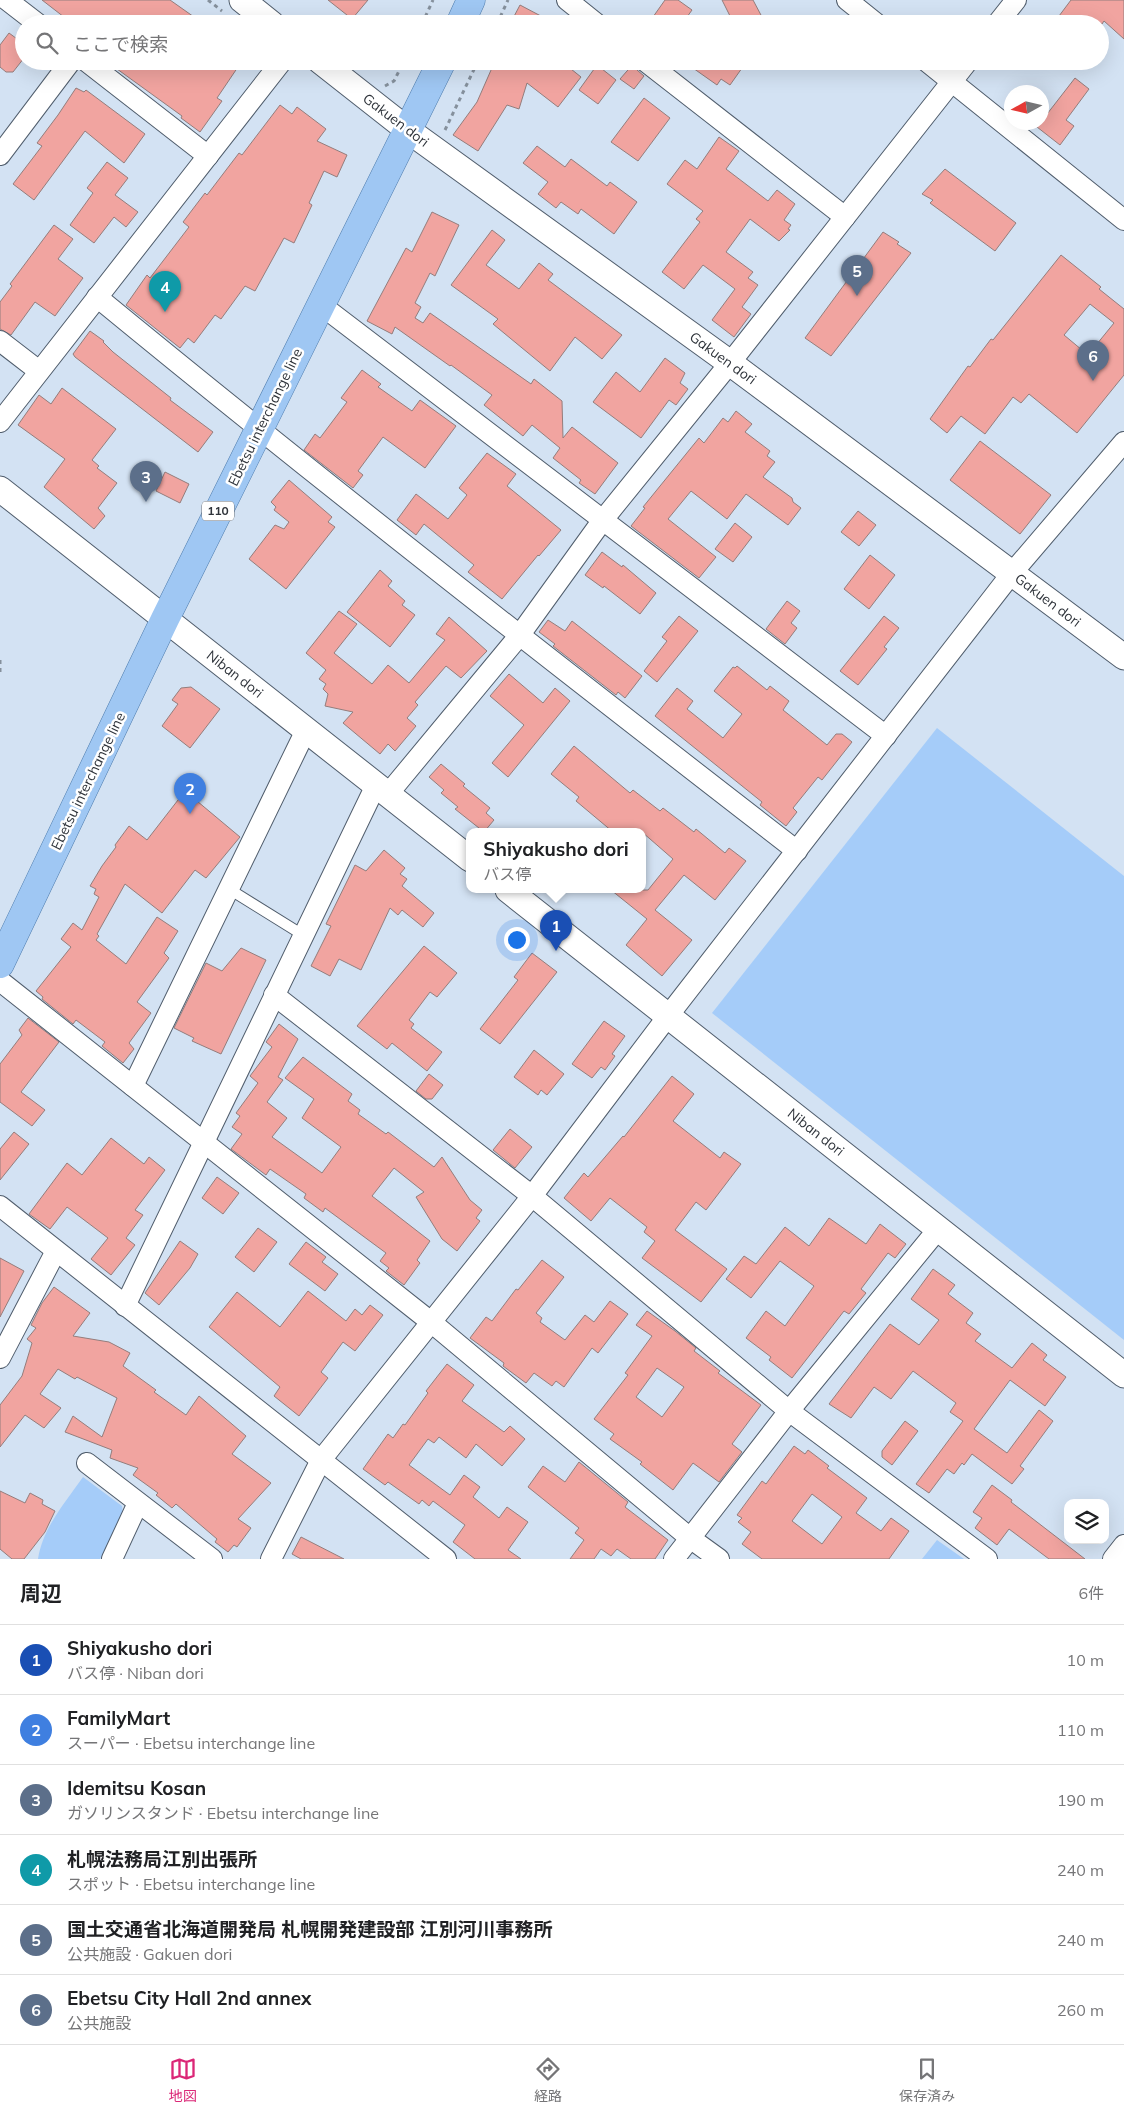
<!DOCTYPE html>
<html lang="ja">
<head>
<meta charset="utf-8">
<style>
  body { margin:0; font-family:Mulish,"Noto Sans JP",sans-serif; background:#f2f2f2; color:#202124 }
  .controls { position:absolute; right:15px; bottom:15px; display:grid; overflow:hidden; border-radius:10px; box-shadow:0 5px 20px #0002 }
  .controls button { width:45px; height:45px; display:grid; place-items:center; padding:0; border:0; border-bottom:1px solid #e0e0e0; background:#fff; color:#202124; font:25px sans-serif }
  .compass { position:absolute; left:1004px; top:85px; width:45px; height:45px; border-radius:50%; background:#fff; box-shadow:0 5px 20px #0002; rotate:262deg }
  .you { position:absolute; left:516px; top:939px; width:18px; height:18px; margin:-12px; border:4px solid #fff; border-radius:50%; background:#1a73e8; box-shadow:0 0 0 8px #1a73e833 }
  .badge { display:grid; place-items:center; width:32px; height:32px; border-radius:50%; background:#db2777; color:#fff; font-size:16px; font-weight:700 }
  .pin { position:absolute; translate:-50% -41px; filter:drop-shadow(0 1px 2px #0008) }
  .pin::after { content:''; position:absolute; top:26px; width:18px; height:15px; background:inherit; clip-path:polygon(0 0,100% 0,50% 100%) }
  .popup { position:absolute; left:466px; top:828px; width:180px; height:65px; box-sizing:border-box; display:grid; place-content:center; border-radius:10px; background:#fff; filter:drop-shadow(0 1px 4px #0005); font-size:16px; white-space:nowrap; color:#757577 }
  .popup b { font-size:19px; color:#202124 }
  .popup::after { content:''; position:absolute; left:50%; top:100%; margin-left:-10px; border:10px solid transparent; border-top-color:#fff }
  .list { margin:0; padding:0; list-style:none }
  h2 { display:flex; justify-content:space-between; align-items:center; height:65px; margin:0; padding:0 20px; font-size:21px }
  h2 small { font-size:16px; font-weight:400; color:#757577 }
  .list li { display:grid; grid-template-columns:32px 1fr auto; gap:15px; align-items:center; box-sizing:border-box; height:70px; padding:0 20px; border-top:1px solid #e0e0e0 }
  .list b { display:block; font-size:19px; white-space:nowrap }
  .list p { margin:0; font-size:16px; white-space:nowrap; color:#757577 }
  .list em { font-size:16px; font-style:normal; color:#757577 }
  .icon { flex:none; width:28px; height:28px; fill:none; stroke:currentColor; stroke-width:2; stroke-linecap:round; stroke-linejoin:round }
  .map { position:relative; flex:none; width:1124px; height:1559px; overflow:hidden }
  .search { position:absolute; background:#fff; box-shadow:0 5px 20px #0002; left:15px; right:15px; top:15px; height:55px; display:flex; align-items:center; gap:12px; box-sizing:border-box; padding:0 18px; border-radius:28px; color:#757577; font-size:19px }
  .sheet { height:485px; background:#fff }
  nav { display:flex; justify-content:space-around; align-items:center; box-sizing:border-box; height:70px; border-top:1px solid #e0e0e0; background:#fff; font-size:14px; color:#757577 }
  nav a { display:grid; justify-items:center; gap:2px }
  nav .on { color:#db2777 }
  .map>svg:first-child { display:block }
  .green { fill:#a5ccf9 }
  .building { fill:#f1a4a0; stroke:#947d7c; fill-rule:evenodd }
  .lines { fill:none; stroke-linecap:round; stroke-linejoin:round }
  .service-casing { stroke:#505d6c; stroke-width:12 }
  .minor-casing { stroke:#505d6c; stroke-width:22 }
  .tertiary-casing { stroke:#505d6c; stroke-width:27 }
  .primary-casing { stroke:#4e7cad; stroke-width:29 }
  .path { stroke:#85909c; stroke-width:3; stroke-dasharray:4 4; stroke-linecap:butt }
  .service { stroke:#fff; stroke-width:10 }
  .minor { stroke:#fff; stroke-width:20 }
  .tertiary { stroke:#fff; stroke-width:25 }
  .primary { stroke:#9fc7f3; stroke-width:28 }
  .labels { text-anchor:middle; stroke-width:5; stroke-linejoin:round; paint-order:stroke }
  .shield { fill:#fff; stroke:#6d7176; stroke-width:1 }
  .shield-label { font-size:12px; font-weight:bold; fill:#2f343b }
  .street-label { font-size:14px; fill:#2f343b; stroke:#fff }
</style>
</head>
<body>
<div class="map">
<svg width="1124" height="1559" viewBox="0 0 1124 1559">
  <rect width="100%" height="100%" fill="#d3e2f3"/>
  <g class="green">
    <polygon points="937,728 1124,876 1124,1340 712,1013"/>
    <path d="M83,1477l39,29 1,9 -23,44h-62c5,-32 27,-56 45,-82z"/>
    <polygon points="937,1540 964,1559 922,1559"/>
  </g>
  <g class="building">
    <polygon points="42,0 170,0 204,24 73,24"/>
    <polygon points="328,0 368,0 352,19"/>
    <polygon points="665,0 678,0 692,10 682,24 648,24"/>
    <polygon points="722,0 753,0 762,17 750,24 734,24"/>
    <polygon points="1071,0 1124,0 1124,39 1104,21 1102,24 1053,24"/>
    <polygon points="520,5 556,24 510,24"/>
    <polygon points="9,33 24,44 24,58 13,72 6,72 0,67 0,45"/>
    <polygon points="106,61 242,61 217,98 222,101 200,132 181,118 182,116"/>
    <polygon points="495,61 561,61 581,77 558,107 527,83 519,109 507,105 478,151 453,135 477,102"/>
    <polygon points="683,61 747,61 730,85 721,79 717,85"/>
    <polygon points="634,63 637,70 644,76 634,89 620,79"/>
    <polygon points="597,65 616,80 598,104 579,90"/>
    <polygon points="1075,78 1089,89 1066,120 1074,126 1060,145 1037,127"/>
    <polygon points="76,88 84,92 86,90 145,134 124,163 85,131 34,200 13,184 42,146 37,143 58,115"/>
    <polygon points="644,98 670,118 638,161 611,142"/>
    <polygon points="280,105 292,114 297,107 326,129 317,141 347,155 337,177 324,171 309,203 312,205 294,243 284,238 255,291 245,286 221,319 215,315 194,343 188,338 180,348 126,305 147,275 150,278 189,227 183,222 205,193 207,195 239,153 242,155"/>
    <polygon points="719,137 739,151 726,169 768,201 777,190 795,204 784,220 791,225 788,229 790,230 779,241 750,219 726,252 753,272 748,278 758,285 742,307 751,314 734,337 712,320 735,289 703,265 684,289 662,272 700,222 696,219 703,211 667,184 685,160 697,169"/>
    <polygon points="537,146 565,167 571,159 607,186 610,182 637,202 614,234 581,209 578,214 561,202 556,208 538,194 548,182 523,163"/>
    <polygon points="107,162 128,178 115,195 138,212 126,227 114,217 94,243 70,225 93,193 87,188"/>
    <polygon points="945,169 1016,223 995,251 930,203 933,200 922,194"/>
    <polygon points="432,212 459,225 435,276 430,273 415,303 421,307 415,318 423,323 430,313 531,384 534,379 562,401 563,438 572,427 618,463 595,494 579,483 581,480 553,458 560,448 532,425 523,436 484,405 492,395 451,365 450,366 395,327 392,334 367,321 406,248 412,252"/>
    <polygon points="54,225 73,239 58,259 83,278 55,316 35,302 11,335 0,329 0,302 12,286 10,284"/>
    <polygon points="492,230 505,240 486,265 519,289 539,263 553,274 548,280 622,335 602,359 575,337 550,371 493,324 498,319 451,285"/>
    <polygon points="883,232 899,242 897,244 911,253 831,356 805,338"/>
    <path d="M1061,255l40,32 -2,2 25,20v66l-47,58 -48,-39 -8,9 -8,-6 -28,37 -24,-18 -14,17 -17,-14 38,-53 2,1 21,-28 2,1zM1090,304l24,19 -26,32 -24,-20z"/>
    <polygon points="90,331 104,341 103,342 113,352 171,398 170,400 213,432 198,452 75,357 73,354"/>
    <polygon points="665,358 685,373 680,383 688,389 676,405 669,400 641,438 593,402 616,372 640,392"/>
    <polygon points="362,370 381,384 378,387 412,411 420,400 456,426 425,468 383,437 358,471 363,475 353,488 304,450 315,434 320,438 347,402 341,398"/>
    <polygon points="62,388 116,429 92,460 99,466 97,468 117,483 98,508 105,516 94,529 44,487 65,459 18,425 39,395 51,404"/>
    <polygon points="736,411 752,424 745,432 770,451 767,456 775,462 763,477 792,498 793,502 801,508 788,525 746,494 727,519 691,491 668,519 716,557 699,578 631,526 645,508 643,507 699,438 704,443 723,418 728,422"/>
    <polygon points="980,441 1051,495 1020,534 950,480"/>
    <polygon points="487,453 516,474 507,486 561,530 539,556 538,555 502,599 468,572 474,565 424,524 416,535 397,520 416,494 448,519 467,495 459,488"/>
    <polygon points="165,472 189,484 180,503 156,491"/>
    <polygon points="289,480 332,517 328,522 335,527 286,589 249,559 275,525 284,529 289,522 274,510 276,507 271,502"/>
    <polygon points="858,511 876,525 859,546 841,532"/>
    <polygon points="735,523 752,537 733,562 715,549"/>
    <polygon points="602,552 622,567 623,565 656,593 640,614 604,586 603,588 585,575"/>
    <polygon points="870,555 895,575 869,609 844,589"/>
    <polygon points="380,570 392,581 388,586 405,601 402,605 415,615 390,647 347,612"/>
    <polygon points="787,601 800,611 791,623 797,628 785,644 766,629"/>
    <polygon points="339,611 357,624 334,653 372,684 388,665 409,683 445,640 436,634 449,617 487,651 461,678 446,666 415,702 418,705 407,718 416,726 395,751 388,744 380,754 343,723 353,712 325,706 328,694 323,689 326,684 319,679 326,670 306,653"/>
    <polygon points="679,616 698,631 657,682 644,671 667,641 662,637"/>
    <polygon points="884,616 899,628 884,647 887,649 858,685 840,671"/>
    <polygon points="548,620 565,631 572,621 642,676 625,698 618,692 616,695 553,646 555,644 539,632"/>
    <polygon points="737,666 767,690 770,686 789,701 783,710 827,745 836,734 842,734 852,742 822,780 818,777 793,808 797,812 786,826 760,805 762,802 655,716 677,688 693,701 687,709 723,738 742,714 714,691 733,667 735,668"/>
    <polygon points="509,674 543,703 555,688 570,701 508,777 492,763 524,725 490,696"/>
    <polygon points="191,687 220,709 190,748 162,726 178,704 172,700 181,688"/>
    <polygon points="574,746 630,793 633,790 660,811 663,808 694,832 696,829 725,853 729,848 746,861 715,900 684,875 655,910 692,940 662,976 626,945 647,919 611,890 648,890 673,859 642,832 613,832 576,801 579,797 551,774"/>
    <polygon points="441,764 465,784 463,786 490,808 486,813 494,820 484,832 455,809 458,807 441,793 444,790 429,777"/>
    <polygon points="185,791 240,837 206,878 195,870 162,913 125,884 97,934 99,936 96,940 126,964 157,917 178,931 164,953 169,958 137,1002 151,1013 129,1043 134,1049 123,1063 102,1046 105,1042 76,1020 73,1024 42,999 43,997 36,991 71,947 61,939 73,923 82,930 99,897 94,894 96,889 90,886 102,866 116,847 115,845 129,826 147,840"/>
    <polygon points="384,850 405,868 400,874 407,879 402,886 434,913 423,927 402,910 398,915 390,908 361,970 339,959 330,976 311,966 331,926 326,924 355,865 366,871"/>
    <polygon points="424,946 457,973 437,997 430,992 409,1020 414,1024 411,1028 442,1052 427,1071 392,1043 387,1049 357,1026"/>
    <polygon points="241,948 266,960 221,1054 192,1041 194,1038 174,1028 206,963 222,971"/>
    <polygon points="532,953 557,972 500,1044 480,1029 518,980 514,977"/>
    <polygon points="28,1018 59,1042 21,1092 45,1110 32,1126 0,1102 0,1064 22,1035 19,1030"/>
    <polygon points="604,1021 625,1036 612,1054 615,1056 605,1070 601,1067 592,1078 572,1064"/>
    <polygon points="279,1024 298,1039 278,1077 283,1080 267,1102 287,1118 272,1137 322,1173 341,1147 302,1118 314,1099 285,1078 303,1057 352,1094 348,1101 360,1110 358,1114 386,1134 388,1132 434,1167 442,1157 470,1200 482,1210 476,1218 480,1221 457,1251 442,1239 416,1197 424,1192 394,1168 372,1196 430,1241 417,1260 420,1263 404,1285 386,1271 389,1268 380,1261 386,1253 325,1208 323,1212 304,1198 306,1194 270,1169 266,1175 231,1149 242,1134 232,1127 240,1116 236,1113 258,1083 250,1076 272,1047 266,1042"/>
    <polygon points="534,1050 564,1074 547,1095 541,1090 538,1095 514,1077"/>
    <polygon points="429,1074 443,1085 432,1099 426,1099 416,1091"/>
    <polygon points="672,1076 694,1094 673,1121 720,1158 724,1152 741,1164 706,1210 696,1202 675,1230 727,1269 701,1302 642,1258 655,1241 644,1232 647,1227 610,1198 591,1221 564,1198 584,1173 588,1177 623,1136 624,1137"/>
    <polygon points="510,1129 532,1147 515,1168 493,1150"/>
    <polygon points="14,1132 29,1144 0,1180 0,1149"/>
    <polygon points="111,1138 144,1164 149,1157 165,1170 135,1210 143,1215 126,1238 135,1245 111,1275 91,1259 108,1238 67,1207 50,1229 29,1214 67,1163 82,1175"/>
    <polygon points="217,1177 239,1193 223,1214 202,1198"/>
    <polygon points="829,1218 866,1244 880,1224 906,1244 895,1258 888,1253 861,1289 866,1293 849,1314 844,1311 792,1378 769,1360 771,1357 746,1338 766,1311 785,1326 814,1286 780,1261 751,1298 726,1279 744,1256 756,1264 785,1227 809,1246"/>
    <polygon points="258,1228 277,1242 254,1272 235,1257"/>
    <polygon points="180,1241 198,1254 190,1268 159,1305 145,1293"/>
    <polygon points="306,1242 326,1257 322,1262 338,1274 325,1291 289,1264"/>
    <polygon points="0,1258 24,1271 0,1317"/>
    <polygon points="542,1260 564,1277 536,1313 542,1318 540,1322 565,1340 585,1315 594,1322 610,1301 628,1314 598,1353 592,1348 564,1387 556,1381 552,1386 534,1373 526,1383 503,1366 504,1363 470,1338 486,1317 492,1321 516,1289 518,1290"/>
    <polygon points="933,1269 955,1285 948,1294 973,1313 966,1323 981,1334 975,1341 1012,1368 1032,1343 1047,1355 1043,1360 1066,1377 1045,1406 1010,1380 974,1429 1007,1453 1039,1410 1053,1421 1020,1466 1024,1469 1012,1484 972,1454 964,1465 962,1463 954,1474 947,1469 929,1493 916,1484 963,1421 950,1412 956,1403 913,1371 891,1399 874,1387 851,1418 829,1404 890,1324 919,1345 939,1320 911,1299"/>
    <polygon points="54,1287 90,1313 73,1336 109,1342 130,1353 123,1366 156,1390 154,1392 186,1415 199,1396 246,1436 232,1454 271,1483 238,1519 251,1528 237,1547 234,1545 228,1552 215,1542 217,1539 176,1504 172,1508 156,1495 158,1493 133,1475 138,1468 110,1458 112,1450 65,1432 73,1416 102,1437 117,1398 77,1377 75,1379 58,1369 40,1394 61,1408 44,1428 25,1415 0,1447 0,1405 22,1376 32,1343 27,1339 36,1328 31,1325 42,1303"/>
    <polygon points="308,1291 346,1321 355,1309 362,1315 370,1305 383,1315 355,1351 343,1342 321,1372 328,1378 299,1416 274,1396 280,1387 209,1327 237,1292 280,1327"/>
    <path d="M647,1311l28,20 21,17 -2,3 26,20 -2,2 43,32 -29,39 10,8 -23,30 -26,-19 -20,27 -33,-26 2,-2 -32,-23 4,-5 -20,-15 34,-44 -3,-2 27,-37 -16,-11zM657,1368l27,19 -22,30 -26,-20z"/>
    <polygon points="447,1364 474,1385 462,1401 504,1432 510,1426 525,1439 502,1466 476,1444 466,1458 439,1437 434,1443 428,1439 409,1465 450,1495 464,1475 480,1487 473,1497 499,1518 507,1507 528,1522 508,1550 521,1559 475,1559 453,1542 465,1525 433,1501 429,1506 422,1500 419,1504 388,1482 385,1485 363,1469 388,1434 393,1438 403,1424 405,1425 428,1393 426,1391"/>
    <polygon points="905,1421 918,1431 892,1465 882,1457 882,1451"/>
    <path d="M794,1446l11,8 3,-4 21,16 -2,2 40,30 -11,15 25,18 10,-13 18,13 -20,28h-127l-20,-15 9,-12 -13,-10 4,-4 -5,-3 25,-34 4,3zM812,1494l30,23 -20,27 -30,-23z"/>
    <polygon points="579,1462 628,1502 625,1507 668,1540 655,1559 631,1559 617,1549 611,1556 601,1549 594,1559 570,1559 584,1540 575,1533 579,1528 528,1487 543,1466 565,1482"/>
    <polygon points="992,1485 1012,1500 1011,1502 1085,1559 1049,1559 1009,1529 997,1545 975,1528 982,1518 973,1512"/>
    <polygon points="0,1491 25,1503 30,1493 43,1500 42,1504 55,1511 45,1532 24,1559 12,1559 0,1549"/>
    <polygon points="301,1537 344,1559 301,1559 292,1554"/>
  </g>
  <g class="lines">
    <g class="service-casing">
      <polyline id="service" points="229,889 303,935"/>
    </g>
    <g class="minor-casing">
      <g id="minor">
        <polyline points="7,0 38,24"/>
        <polyline points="567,0 597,24"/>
        <polyline points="847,0 877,24"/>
        <polyline points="997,24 1016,0"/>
        <polyline points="86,61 208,156"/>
        <polyline points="645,61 845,217"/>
        <polyline points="926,61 1124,220"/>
        <polyline points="0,155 71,61"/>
        <path d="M97,297c230,189 465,372 700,554"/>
        <polyline points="321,305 886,736"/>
        <polyline points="0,341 39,371"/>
        <polyline points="0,422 282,61"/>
        <polyline points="388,794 519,636 602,521 730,363 968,61"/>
        <polyline points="0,981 431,1322 690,1538 719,1559"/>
        <polyline points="274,995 532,1196 789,1411 987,1559"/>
        <polyline points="133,1086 306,730"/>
        <polyline points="0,1206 446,1559"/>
        <polyline points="125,1306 376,785"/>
        <polyline points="0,1358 56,1251"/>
        <polyline points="87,1463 212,1559"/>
        <polyline points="112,1559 138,1503"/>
        <polyline points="271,1559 321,1460 532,1196 668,1016 1012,573 1124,442"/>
        <polyline points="674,1559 789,1411 939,1228"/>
        <polyline points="1113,1559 1124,1545"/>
      </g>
    </g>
    <g class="tertiary-casing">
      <g id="tertiary">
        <polyline points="242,0 272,24"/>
        <polyline points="320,61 409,131 730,363 1124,657"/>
        <polyline points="0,489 470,859"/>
        <polyline points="508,890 1124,1375"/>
      </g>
    </g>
    <g class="primary-casing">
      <g id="primary">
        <polyline points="460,24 471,0"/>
        <polyline points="0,964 165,619 442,61"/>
      </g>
    </g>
    <g class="path">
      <polyline points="208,0 222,11"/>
      <polyline points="422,24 433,0"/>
      <polyline points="497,24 508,0"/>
      <polyline points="385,86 394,81 404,61"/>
      <polyline points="445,130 478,61"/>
      <polyline points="0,660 0,674"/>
    </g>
    <use href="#service" class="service"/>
    <use href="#minor" class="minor"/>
    <use href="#tertiary" class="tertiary"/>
    <use href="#primary" class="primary"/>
  </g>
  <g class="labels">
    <rect class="shield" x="202" y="501.5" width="32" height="19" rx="4"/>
    <g class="shield-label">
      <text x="218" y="515">110</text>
    </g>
    <g class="street-label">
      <text transform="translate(396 120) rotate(37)" y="5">Gakuen dori</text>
      <text transform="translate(723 358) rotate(36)" y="5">Gakuen dori</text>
      <text transform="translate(265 417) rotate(-64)" y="5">Ebetsu interchange line</text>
      <text transform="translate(1048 600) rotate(37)" y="5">Gakuen dori</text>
      <text transform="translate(235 674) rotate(38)" y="5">Niban dori</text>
      <text transform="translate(88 781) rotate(-64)" y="5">Ebetsu interchange line</text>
      <text transform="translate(816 1132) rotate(38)" y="5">Niban dori</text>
    </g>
  </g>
</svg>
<div class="controls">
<button><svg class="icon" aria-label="layers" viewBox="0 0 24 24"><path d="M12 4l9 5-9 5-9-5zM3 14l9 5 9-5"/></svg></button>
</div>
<svg class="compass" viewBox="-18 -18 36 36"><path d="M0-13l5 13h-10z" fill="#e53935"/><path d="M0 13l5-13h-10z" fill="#757577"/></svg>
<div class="you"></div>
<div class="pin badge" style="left:556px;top:951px;background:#1a4fb4">1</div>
<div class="popup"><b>Shiyakusho dori</b>バス停</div>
<div class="pin badge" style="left:190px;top:814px;background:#3f7fe0">2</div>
<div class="pin badge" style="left:146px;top:502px;background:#5c6f8a">3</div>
<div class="pin badge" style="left:165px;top:312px;background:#0f9aa8">4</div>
<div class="pin badge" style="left:857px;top:296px;background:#5c6f8a">5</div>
<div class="pin badge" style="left:1093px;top:381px;background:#5c6f8a">6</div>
<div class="search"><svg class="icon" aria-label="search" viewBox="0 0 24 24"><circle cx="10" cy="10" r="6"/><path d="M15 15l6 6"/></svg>ここで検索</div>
</div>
<section class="sheet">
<h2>周辺<small>6件</small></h2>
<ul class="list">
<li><span class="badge" style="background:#1a4fb4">1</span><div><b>Shiyakusho dori</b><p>バス停 · Niban dori</p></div><em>10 m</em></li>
<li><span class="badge" style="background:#3f7fe0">2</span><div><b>FamilyMart</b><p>スーパー · Ebetsu interchange line</p></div><em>110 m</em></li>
<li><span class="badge" style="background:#5c6f8a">3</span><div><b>Idemitsu Kosan</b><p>ガソリンスタンド · Ebetsu interchange line</p></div><em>190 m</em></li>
<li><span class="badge" style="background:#0f9aa8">4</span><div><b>札幌法務局江別出張所</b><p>スポット · Ebetsu interchange line</p></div><em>240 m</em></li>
<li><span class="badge" style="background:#5c6f8a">5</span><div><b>国土交通省北海道開発局 札幌開発建設部 江別河川事務所</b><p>公共施設 · Gakuen dori</p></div><em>240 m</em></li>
<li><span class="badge" style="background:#5c6f8a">6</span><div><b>Ebetsu City Hall 2nd annex</b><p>公共施設</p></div><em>260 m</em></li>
</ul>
</section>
<nav>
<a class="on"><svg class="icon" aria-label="map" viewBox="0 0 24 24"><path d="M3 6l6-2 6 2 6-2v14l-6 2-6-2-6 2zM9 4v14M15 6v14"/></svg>地図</a>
<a><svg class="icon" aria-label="directions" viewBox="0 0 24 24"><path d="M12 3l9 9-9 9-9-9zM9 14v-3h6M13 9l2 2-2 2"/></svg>経路</a>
<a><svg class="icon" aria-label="saved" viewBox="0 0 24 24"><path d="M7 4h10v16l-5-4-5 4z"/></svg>保存済み</a>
</nav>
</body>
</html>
